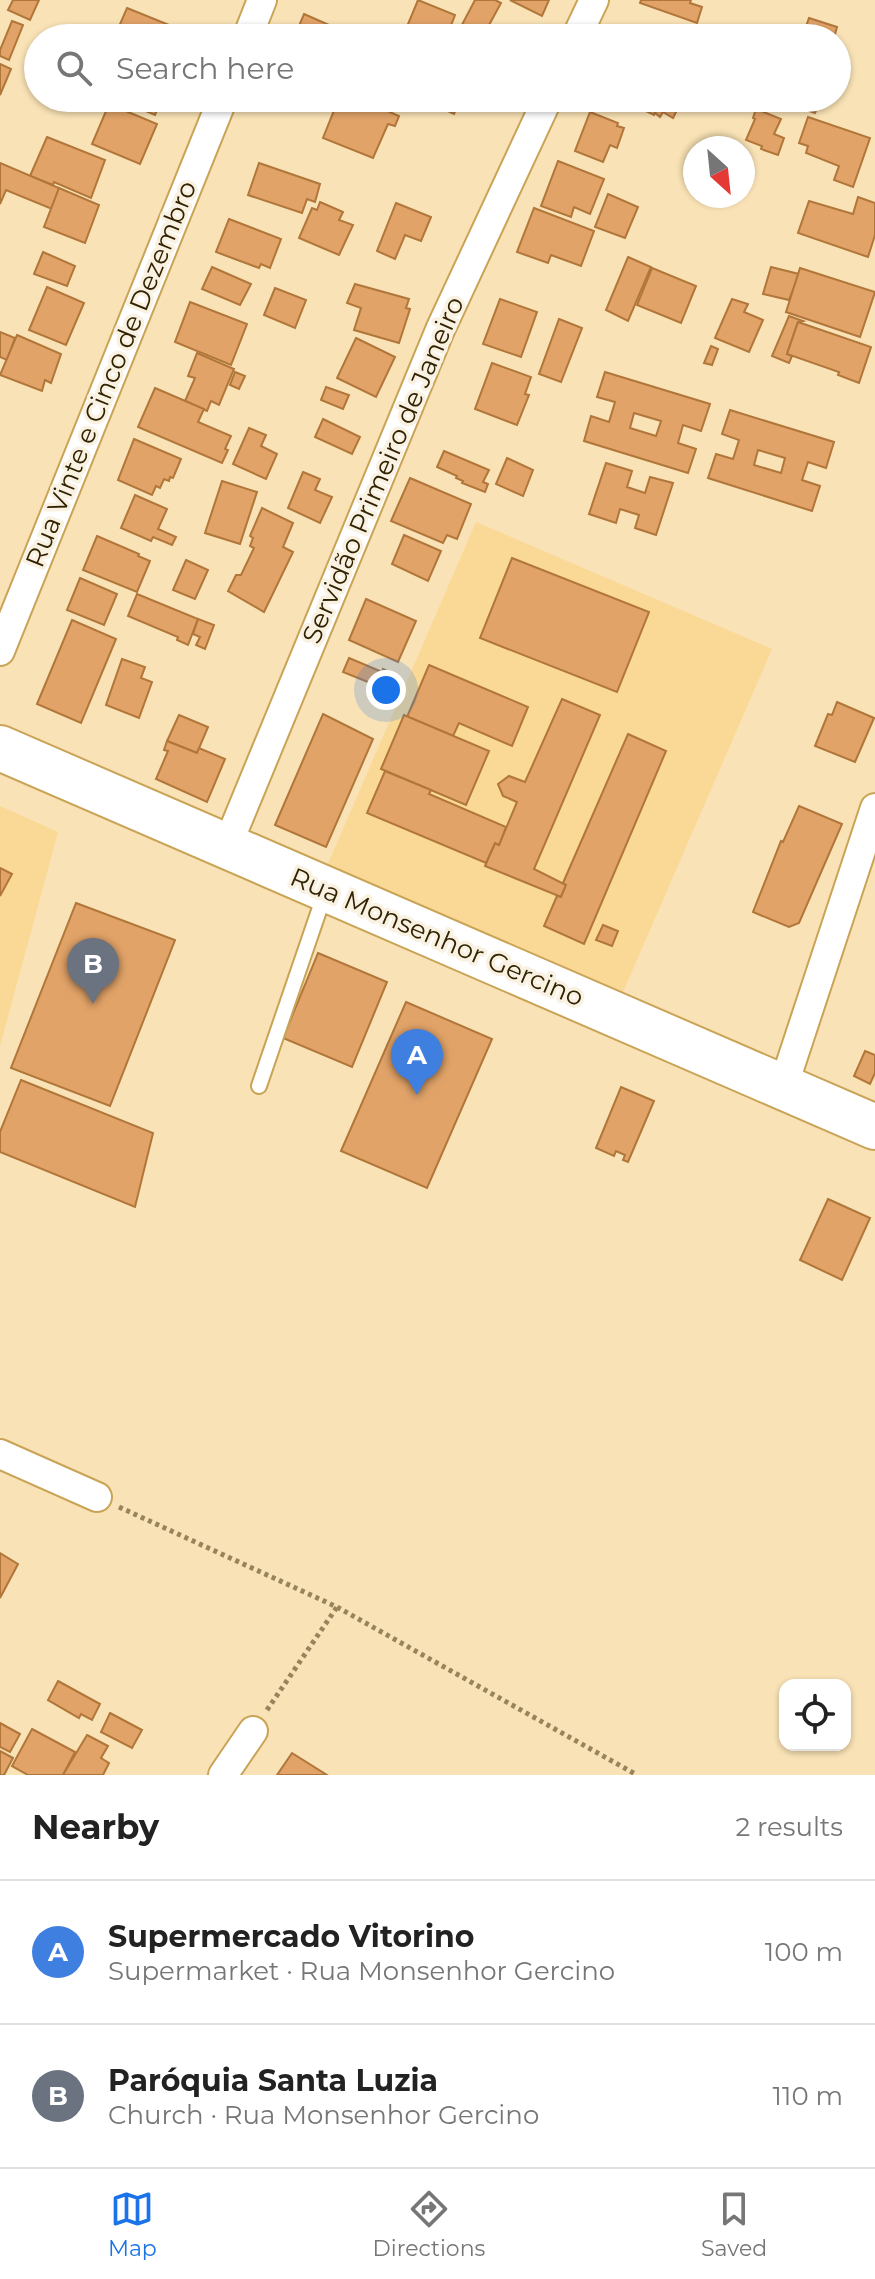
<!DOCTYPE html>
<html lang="en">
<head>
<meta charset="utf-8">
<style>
  body { margin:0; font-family:Montserrat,sans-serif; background:#f2f2f2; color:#222 }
  .controls { position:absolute; right:24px; bottom:24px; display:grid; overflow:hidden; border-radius:16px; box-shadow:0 2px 6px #0004 }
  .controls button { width:72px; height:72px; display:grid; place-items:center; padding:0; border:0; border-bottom:2px solid #e0e0e0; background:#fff; color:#222; font:40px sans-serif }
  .compass { position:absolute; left:683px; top:136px; width:72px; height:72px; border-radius:50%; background:#fff; box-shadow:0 2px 6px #0004; rotate:153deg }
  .you { position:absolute; left:386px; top:690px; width:28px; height:28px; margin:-20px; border:6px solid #fff; border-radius:50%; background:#1a73e8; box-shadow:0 0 0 12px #1a73e833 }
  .badge { display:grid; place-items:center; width:52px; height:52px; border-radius:50%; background:#1a73e8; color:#fff; font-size:26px; font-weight:700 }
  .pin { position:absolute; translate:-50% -66px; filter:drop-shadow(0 2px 4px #0008) }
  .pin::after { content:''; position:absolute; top:42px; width:28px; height:24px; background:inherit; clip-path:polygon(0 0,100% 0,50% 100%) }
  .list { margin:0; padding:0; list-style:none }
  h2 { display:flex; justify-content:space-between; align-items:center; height:104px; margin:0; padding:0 32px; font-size:34px }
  h2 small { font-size:26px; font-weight:400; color:#767676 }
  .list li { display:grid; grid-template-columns:52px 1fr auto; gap:24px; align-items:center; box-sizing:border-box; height:144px; padding:0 32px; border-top:2px solid #e0e0e0 }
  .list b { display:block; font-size:30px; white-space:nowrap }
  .list p { margin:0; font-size:26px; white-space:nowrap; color:#767676 }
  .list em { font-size:26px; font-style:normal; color:#767676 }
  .icon { flex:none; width:44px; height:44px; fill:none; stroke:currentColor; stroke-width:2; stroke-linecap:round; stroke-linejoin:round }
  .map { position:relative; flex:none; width:875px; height:1775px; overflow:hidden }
  .search { position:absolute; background:#fff; box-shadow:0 2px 6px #0004; left:24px; right:24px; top:24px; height:88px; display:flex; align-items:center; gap:20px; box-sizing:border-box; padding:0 28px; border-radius:44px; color:#767676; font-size:30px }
  .sheet { height:392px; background:#fff }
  nav { display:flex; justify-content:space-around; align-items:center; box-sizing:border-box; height:112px; border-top:2px solid #e0e0e0; background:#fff; font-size:22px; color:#767676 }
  nav a { display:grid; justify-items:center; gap:4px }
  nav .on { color:#1a73e8 }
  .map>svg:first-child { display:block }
  .built { fill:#fad895 }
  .building { fill:#e1a368; stroke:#b1763a; stroke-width:2; fill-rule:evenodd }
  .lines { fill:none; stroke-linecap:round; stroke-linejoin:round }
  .service-casing { stroke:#c9a356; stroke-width:18 }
  .minor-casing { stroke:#c9a356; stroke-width:32 }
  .primary-casing { stroke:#c9a356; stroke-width:48 }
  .path { stroke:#97845d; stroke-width:5; stroke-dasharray:4 4; stroke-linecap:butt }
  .service { stroke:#fff; stroke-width:14 }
  .minor { stroke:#fff; stroke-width:28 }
  .primary { stroke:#fff; stroke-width:44 }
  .labels { text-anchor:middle; stroke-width:7; stroke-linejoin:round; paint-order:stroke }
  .street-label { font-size:26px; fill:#312201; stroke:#f9f1e2 }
</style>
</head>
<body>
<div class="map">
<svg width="875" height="1775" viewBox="0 0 875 1775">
  <rect width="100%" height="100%" fill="#f9e2b5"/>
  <g class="built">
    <polygon points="476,522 772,649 623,992 327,866"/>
    <polygon points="0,806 58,832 0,1046"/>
  </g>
  <g class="building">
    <polygon points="13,0 39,0 30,20 8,10"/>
    <polygon points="418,0 455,15 446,38 428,38 406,29"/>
    <polygon points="475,0 495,0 501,3 482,38 455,38"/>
    <polygon points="510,0 549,0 542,16"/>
    <polygon points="641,0 691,0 690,3 702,7 697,23 640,3"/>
    <polygon points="127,8 184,31 181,38 114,38"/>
    <polygon points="304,14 345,32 342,38 294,38"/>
    <polygon points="809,18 837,27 834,38 802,38"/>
    <polygon points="12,21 23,25 9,60 0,56 0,50"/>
    <polygon points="707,26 739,37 739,38 702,38"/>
    <polygon points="0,64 11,69 0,95"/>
    <polygon points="115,98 162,98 155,115"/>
    <polygon points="339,98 358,98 399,116 395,126 388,124 373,158 323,138"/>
    <polygon points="393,98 416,98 413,107"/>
    <polygon points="441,98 461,98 454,114 437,106"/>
    <polygon points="619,98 662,98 654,115"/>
    <polygon points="662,98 683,98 673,118 663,112 660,117 655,113"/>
    <polygon points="794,98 821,98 815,113 792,105"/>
    <polygon points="109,104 157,124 140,164 92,144"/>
    <polygon points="756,109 781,119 774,134 784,138 778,155 761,149 762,146 746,140 755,119 753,118"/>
    <polygon points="590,112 618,123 617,126 624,128 617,148 610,145 603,162 575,151"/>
    <polygon points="808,117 870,138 853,187 834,180 839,166 806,153 808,146 799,143"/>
    <polygon points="47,137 105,160 91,198 54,182 53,185 30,176"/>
    <polygon points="558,161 604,179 590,214 574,207 571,217 541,206"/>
    <polygon points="0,163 59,188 52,209 6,190 0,204"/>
    <polygon points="259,163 320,184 315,202 307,199 302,213 248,195"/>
    <polygon points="59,188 99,205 85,243 44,227"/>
    <polygon points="608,194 638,207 625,238 595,227"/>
    <polygon points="858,197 875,203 875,235 868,257 798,233 809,201 853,214"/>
    <polygon points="320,202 343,212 339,220 353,225 339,255 299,238 312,208 317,210"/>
    <polygon points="396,203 431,217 421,241 405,235 395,259 377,251"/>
    <polygon points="534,208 594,231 581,266 551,255 548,263 517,252"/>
    <polygon points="229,219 281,239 270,268 261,264 259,268 216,252"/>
    <polygon points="43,252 75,266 67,286 34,274"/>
    <polygon points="628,257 651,267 628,321 606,310"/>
    <polygon points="212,267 251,284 240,305 202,289"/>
    <polygon points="771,267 799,274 789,300 763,294"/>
    <polygon points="652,268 696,286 681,323 637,305"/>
    <polygon points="800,268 875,292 860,337 786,312"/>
    <polygon points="355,284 409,299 406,308 410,309 399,343 354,330 361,308 347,303"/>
    <polygon points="47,287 84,303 66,345 29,330"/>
    <polygon points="275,288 306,300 295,328 264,315"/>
    <polygon points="500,299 537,312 521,357 483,344"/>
    <polygon points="732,299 748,304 744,312 763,320 749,352 715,338"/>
    <polygon points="190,302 247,324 231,365 175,342"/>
    <polygon points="789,316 803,321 798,322 787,354 792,356 789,363 772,356"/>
    <polygon points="559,319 582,328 561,382 539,374"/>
    <polygon points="798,322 871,347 859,383 838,375 839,372 787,354"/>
    <polygon points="0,332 15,338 7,360 0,357"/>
    <polygon points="17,335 61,354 51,383 45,380 42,391 0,375"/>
    <polygon points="356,338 395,357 376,397 337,378"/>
    <polygon points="711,346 718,349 712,365 704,363"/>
    <polygon points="197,353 234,369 219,405 211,401 207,411 185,401 195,378 188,376"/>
    <polygon points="492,363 531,377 525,394 529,395 517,425 475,409"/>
    <polygon points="235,372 245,376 239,389 230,385"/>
    <path d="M605,372l105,32 -9,27 -18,-6 -5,18 18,6 -8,24 -104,-32 7,-25 18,6 6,-20 -18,-5zM634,413l27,8 -5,15 -26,-8z"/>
    <polygon points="326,387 349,395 343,409 321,400"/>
    <polygon points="155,388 204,409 198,422 231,436 225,449 228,450 222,463 138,427"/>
    <path d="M730,410l104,32 -8,26 -18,-6 -6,18 18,6 -8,25 -104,-33 8,-24 17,5 6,-19 -17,-6zM758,450l27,8 -4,15 -27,-8z"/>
    <polygon points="323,419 360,437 352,454 315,437"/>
    <polygon points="249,428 266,435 261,446 277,454 266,479 233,464"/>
    <polygon points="134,439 181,459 173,478 170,477 169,481 164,479 160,488 156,486 152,495 118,480"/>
    <polygon points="444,451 489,470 483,482 488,484 485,492 462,483 463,481 456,478 457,476 437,467"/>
    <polygon points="507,458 533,470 523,496 496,484"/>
    <polygon points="606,463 632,471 627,487 645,493 650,477 673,483 656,535 635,528 639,515 620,509 616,523 589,514"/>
    <polygon points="303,472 320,479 315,490 332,497 320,523 288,508"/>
    <polygon points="410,478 471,504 457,539 447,535 443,543 391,521"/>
    <polygon points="222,481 257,492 240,544 205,533"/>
    <polygon points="135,495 167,509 158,529 176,537 172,545 153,537 151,541 121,528"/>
    <polygon points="262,508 293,523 283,547 293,552 264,612 228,591 236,575 241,575 254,548 250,546 253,538 250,536"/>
    <polygon points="404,535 441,551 428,581 392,564"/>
    <polygon points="97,536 139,554 138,556 150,561 137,592 83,570"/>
    <polygon points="512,558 649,612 617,692 480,638"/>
    <polygon points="186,560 208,570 195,599 173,590"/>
    <polygon points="80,578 117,594 104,625 67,610"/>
    <polygon points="137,594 198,619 188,645 177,640 178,637 128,616"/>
    <polygon points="366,599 416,621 398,662 349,640"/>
    <polygon points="198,619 214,625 205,649 196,645 200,637 193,634"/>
    <polygon points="72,620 116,639 81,723 37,704"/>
    <polygon points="349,658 382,672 383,669 391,673 385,689 343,672"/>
    <polygon points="122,659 145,667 141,678 152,682 139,718 106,705"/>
    <polygon points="429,665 528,707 512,746 459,723 453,736 407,717"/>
    <polygon points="562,699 600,715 534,869 566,885 561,897 485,866 495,843 499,845 517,802 503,796 498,784 509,776 525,782"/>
    <polygon points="837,702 874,718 855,762 815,746 828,714 832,715"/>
    <polygon points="323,714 373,739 326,847 275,825"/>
    <polygon points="179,715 208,727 197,753 167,741"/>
    <polygon points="404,715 489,751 466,805 381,769"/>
    <polygon points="628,734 666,751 584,944 544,926 557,896 561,897 566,885 563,883"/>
    <polygon points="167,741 197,753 199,748 225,759 207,802 156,779 168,751 164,750"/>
    <polygon points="385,771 431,790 429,794 506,827 499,845 495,843 486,863 367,813"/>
    <polygon points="799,806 842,824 799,923 789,927 753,912 781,841 783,842"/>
    <polygon points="0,868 12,874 0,896"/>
    <polygon points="76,903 175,940 110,1106 11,1068"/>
    <polygon points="603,925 618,931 612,946 596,940"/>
    <polygon points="318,953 387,982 352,1067 283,1038"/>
    <polygon points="406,1002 492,1039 427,1188 341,1151"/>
    <polygon points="865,1051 875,1055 875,1073 870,1084 854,1076"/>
    <polygon points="21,1080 153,1133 135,1207 0,1152 0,1132"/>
    <polygon points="621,1087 654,1101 628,1162 623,1160 625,1155 616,1151 614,1156 596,1148"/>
    <polygon points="828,1199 870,1218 842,1280 800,1260"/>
    <polygon points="0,1553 18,1564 0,1598"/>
    <polygon points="58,1681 100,1704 92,1720 81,1714 79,1718 48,1700"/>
    <polygon points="110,1713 142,1730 132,1748 101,1732"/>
    <polygon points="0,1723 20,1734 10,1752 0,1747"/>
    <polygon points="32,1729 75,1752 63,1775 28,1775 12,1766"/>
    <polygon points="87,1735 108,1746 101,1758 109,1763 103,1775 63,1775"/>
    <polygon points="0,1751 13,1758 4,1775 0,1775"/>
    <polygon points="292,1753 327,1775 277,1775"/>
  </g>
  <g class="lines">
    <g class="service-casing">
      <polyline id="service" points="259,1086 325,893"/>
    </g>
    <g class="minor-casing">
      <g id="minor">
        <polyline points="247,38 262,0"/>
        <polyline points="576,38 594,0"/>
        <polyline points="0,651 223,98"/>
        <polyline points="227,846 440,330 548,98"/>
        <polyline points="783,1087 875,808"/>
        <polyline points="0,1454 97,1497"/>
        <polyline points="223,1775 253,1731"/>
      </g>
    </g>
    <g class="primary-casing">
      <polyline id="primary" points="0,748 875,1127"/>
    </g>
    <g class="path">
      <polyline points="119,1507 337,1607 637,1775"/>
      <polyline points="267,1710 337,1607"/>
    </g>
    <use href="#service" class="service"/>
    <use href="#minor" class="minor"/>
    <use href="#primary" class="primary"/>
  </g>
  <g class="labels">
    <g class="street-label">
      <text transform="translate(111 374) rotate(-68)" y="9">Rua Vinte e Cinco de Dezembro</text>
      <text transform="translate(383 470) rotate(-67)" y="9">Servidão Primeiro de Janeiro</text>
      <text transform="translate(437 937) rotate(23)" y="9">Rua Monsenhor Gercino</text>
    </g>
  </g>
</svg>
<div class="controls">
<button><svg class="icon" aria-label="locate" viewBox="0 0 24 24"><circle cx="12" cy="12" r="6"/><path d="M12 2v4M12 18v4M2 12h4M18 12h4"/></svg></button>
</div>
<svg class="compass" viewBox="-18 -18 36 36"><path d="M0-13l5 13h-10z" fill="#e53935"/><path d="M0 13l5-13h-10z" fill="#767676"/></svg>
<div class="you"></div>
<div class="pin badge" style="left:417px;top:1095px;background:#3f7fe0">A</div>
<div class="pin badge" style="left:93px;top:1004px;background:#6b7280">B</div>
<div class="search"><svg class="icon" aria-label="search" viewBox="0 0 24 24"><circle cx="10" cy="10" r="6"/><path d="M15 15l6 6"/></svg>Search here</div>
</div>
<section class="sheet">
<h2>Nearby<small>2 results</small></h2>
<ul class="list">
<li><span class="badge" style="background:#3f7fe0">A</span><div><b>Supermercado Vitorino</b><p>Supermarket · Rua Monsenhor Gercino</p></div><em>100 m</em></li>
<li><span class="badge" style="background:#6b7280">B</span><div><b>Paróquia Santa Luzia</b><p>Church · Rua Monsenhor Gercino</p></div><em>110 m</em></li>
</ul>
</section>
<nav>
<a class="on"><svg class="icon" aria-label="map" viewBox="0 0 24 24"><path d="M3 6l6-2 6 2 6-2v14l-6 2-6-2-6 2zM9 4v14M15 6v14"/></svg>Map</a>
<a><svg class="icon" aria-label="directions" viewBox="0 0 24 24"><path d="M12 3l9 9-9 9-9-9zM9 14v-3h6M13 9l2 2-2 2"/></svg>Directions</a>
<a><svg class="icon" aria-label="saved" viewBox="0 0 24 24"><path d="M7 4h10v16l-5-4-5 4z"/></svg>Saved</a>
</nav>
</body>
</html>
